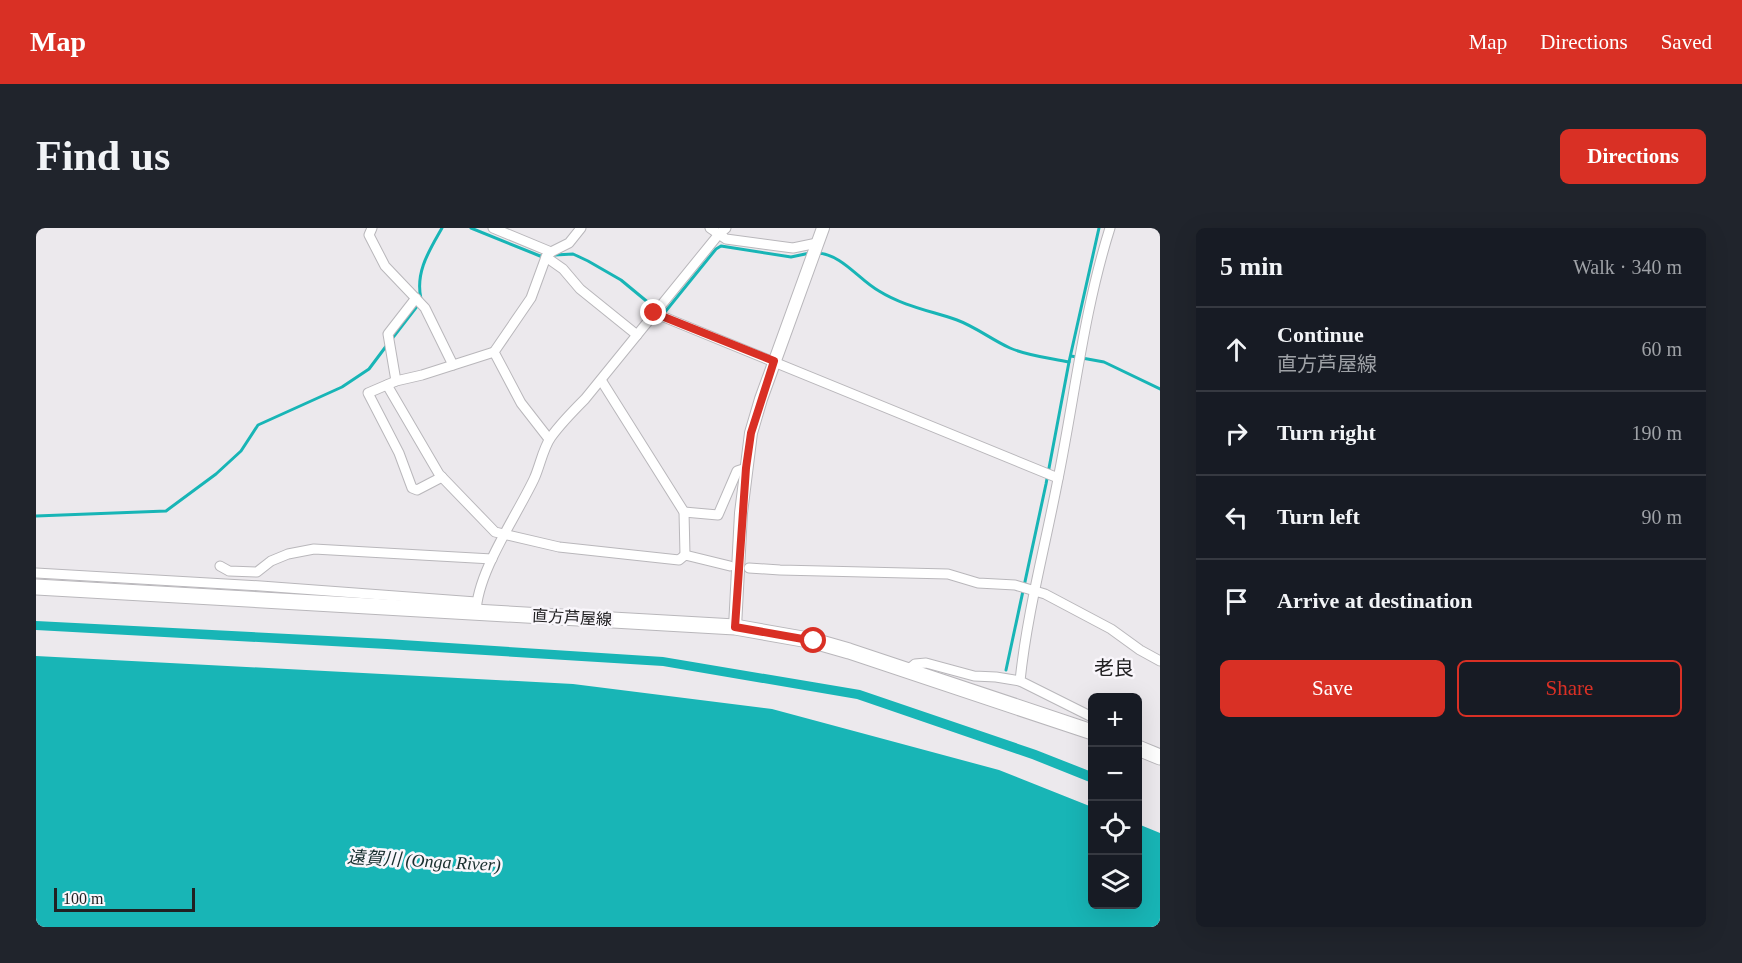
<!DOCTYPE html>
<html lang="en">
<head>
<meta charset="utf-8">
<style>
  body { margin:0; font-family:"Times New Roman","Noto Sans JP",serif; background:#20242c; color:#f1f3f6 }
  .controls { position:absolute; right:18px; bottom:18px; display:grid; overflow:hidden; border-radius:9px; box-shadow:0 6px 24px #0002 }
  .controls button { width:54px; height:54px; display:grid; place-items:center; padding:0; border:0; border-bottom:2px solid #363941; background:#171b24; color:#f1f3f6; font:30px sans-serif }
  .scale { position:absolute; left:18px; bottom:15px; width:141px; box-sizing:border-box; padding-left:6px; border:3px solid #212022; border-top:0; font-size:16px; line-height:21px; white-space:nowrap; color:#212022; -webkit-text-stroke:4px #f9f6fb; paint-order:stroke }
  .stop { position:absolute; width:18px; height:18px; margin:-14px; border:4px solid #d93025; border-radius:50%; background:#fff }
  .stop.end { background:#d93025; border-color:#fff; box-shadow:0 2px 6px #0008 }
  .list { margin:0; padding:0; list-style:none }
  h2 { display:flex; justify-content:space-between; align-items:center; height:78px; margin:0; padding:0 24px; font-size:26px }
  h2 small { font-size:20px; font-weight:400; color:#9ea1a6 }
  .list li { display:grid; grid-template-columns:39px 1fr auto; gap:18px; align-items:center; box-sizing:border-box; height:84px; padding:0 24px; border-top:2px solid #363941 }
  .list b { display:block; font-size:22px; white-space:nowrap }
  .list p { margin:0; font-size:20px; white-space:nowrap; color:#9ea1a6 }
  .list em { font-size:20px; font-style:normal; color:#9ea1a6 }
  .actions { display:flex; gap:12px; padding:18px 24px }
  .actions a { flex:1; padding:14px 0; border:2px solid #d93025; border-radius:9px; text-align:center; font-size:21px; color:#d93025 }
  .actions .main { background:#d93025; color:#fff }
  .icon { flex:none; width:33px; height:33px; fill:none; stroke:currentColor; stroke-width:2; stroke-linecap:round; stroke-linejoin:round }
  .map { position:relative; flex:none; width:1124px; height:699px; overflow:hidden; border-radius:9px }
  header { display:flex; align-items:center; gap:36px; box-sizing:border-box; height:84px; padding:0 30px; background:#d93025; color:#fff }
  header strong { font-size:28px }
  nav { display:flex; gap:33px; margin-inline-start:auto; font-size:21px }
  .intro { display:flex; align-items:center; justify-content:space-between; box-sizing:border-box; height:144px; padding:0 36px }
  h1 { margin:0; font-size:42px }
  .button { padding:15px 27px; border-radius:9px; background:#d93025; color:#fff; font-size:21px; font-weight:700 }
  main { display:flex; gap:36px; padding:0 36px }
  aside { flex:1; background:#171b24; border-radius:9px; box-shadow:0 6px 24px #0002 }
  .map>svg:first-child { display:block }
  .water { fill:#18b5b6 }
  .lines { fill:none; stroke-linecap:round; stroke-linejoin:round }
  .stream { stroke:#18b5b6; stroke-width:3 }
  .minor-casing { stroke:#b9b7bb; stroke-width:11 }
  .tertiary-casing { stroke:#b9b7bb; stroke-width:14 }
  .primary-casing { stroke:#b9b7bb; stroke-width:17 }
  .minor { stroke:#fff; stroke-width:9 }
  .tertiary { stroke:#fff; stroke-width:12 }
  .primary { stroke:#fff; stroke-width:15 }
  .route { stroke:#d93025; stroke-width:8 }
  .labels { text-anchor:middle; stroke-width:5; stroke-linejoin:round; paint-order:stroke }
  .street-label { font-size:16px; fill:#212022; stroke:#f9f6fb }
  .water-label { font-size:18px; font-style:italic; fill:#172e2e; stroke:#f9f6fb }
  .quarter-label { font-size:20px; fill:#212022; stroke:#f9f6fb }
</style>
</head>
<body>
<header>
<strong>Map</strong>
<nav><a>Map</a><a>Directions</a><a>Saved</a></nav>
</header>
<div class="intro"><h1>Find us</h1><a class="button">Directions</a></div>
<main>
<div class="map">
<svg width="1124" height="699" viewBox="0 0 1124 699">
  <rect width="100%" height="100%" fill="#ece9ed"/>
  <g class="water">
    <polygon points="0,393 351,411 627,429 824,462 1000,522 1056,544 1056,555 996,531 821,471 627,438 351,421 0,402"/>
    <polygon points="0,428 537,456 736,481 963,542 1056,579 1056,676 1102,676 1102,596 1124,605 1124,699 0,699"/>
  </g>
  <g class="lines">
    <g class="stream">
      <polyline points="435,0 504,28 509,27"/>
      <path d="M781,25c25,1 42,27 62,38 24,15 52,20 78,29 19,7 35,20 53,28 18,8 40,10 59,14"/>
      <polyline points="519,27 537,26 552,33 585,52 614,76 629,84 680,21 685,18 755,29 774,25"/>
      <path d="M385,71c-6,-27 8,-48 21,-71"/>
      <polyline points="355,112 382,77"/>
      <polyline points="1035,128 1068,134 1124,161"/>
      <polyline points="0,288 130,283 180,246 205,223 222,197 306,159 333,141 351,117"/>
      <polyline points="970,442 1010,256 1033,134 1063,0"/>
    </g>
    <g class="minor-casing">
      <g id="minor">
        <polyline points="336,0 333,7 349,38 389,80 417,137"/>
        <polyline points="457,0 515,24 510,29 495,70 458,124 485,175 513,211"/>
        <polyline points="674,0 690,11 757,20 781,15"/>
        <polyline points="515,24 533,15 545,0"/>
        <polyline points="510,29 527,41 544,61 601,107"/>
        <polyline points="618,85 1022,250"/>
        <polyline points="565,152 648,284 649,327"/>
        <polyline points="360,153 352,106 380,70"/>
        <polyline points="351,157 403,246 459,304 523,319 643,332 649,327 694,338"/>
        <polyline points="406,249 381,262 376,260 363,225 332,165 360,153 386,147 458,124"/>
        <polyline points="648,284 682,287 701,243 710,240"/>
        <polyline points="184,338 193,343 221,344 235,333 252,326 278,321 456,331"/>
        <polyline points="713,340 744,342 912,346 942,355 979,357 1009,366 1075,401 1104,422 1124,433"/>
        <polyline points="0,345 225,358 440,374"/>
        <path d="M440,385c1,-41 40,-96 58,-134 6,-13 9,-31 17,-42 10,-14 22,-26 34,-38l134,-165 7,-6"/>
        <polyline points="873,441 879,436 890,435 938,448 960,449 984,453"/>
        <path d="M1056,489l-72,-36c7,-68 25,-134 38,-202 17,-84 26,-169 52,-251"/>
      </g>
    </g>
    <g class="tertiary-casing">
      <polyline id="tertiary" points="699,399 705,285 715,205 725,171 787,0"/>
    </g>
    <g class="primary-casing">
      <g id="primary">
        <polyline points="0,359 699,399 778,413 813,423 1056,504"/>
        <polyline points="1102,520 1124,529"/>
      </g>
    </g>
    <use href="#minor" class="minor"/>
    <use href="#tertiary" class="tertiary"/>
    <use href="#primary" class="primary"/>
  </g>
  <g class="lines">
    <polyline class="route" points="618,85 738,133 715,205 710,240 699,399 778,413"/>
  </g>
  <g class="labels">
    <g class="street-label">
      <text transform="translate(536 389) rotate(3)" y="6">直方芦屋線</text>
    </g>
    <g class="water-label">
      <text transform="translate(388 633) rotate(3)" y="6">遠賀川 (Onga River)</text>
    </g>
    <g class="quarter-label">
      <text x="1078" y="447">老良</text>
    </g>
  </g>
</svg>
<div class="controls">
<button>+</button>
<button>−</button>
<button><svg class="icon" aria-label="locate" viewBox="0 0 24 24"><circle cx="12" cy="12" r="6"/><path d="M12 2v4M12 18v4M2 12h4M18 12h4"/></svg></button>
<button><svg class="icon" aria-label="layers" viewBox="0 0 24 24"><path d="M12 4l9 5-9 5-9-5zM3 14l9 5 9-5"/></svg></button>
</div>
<div class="scale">100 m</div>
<div class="stop" style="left:778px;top:413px"></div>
<div class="stop end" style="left:618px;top:85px"></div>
</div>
<aside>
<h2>5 min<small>Walk · 340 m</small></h2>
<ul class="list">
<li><svg class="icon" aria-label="ahead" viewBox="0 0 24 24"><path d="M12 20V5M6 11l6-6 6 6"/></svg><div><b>Continue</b><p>直方芦屋線</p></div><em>60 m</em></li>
<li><svg class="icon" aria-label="right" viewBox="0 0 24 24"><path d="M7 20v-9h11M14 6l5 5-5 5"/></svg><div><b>Turn right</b></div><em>190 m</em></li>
<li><svg class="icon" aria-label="left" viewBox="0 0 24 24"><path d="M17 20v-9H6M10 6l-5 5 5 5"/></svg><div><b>Turn left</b></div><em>90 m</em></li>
<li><svg class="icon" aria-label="arrive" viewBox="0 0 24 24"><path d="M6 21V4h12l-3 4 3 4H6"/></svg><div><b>Arrive at destination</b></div></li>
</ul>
<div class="actions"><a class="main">Save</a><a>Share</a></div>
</aside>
</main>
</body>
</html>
